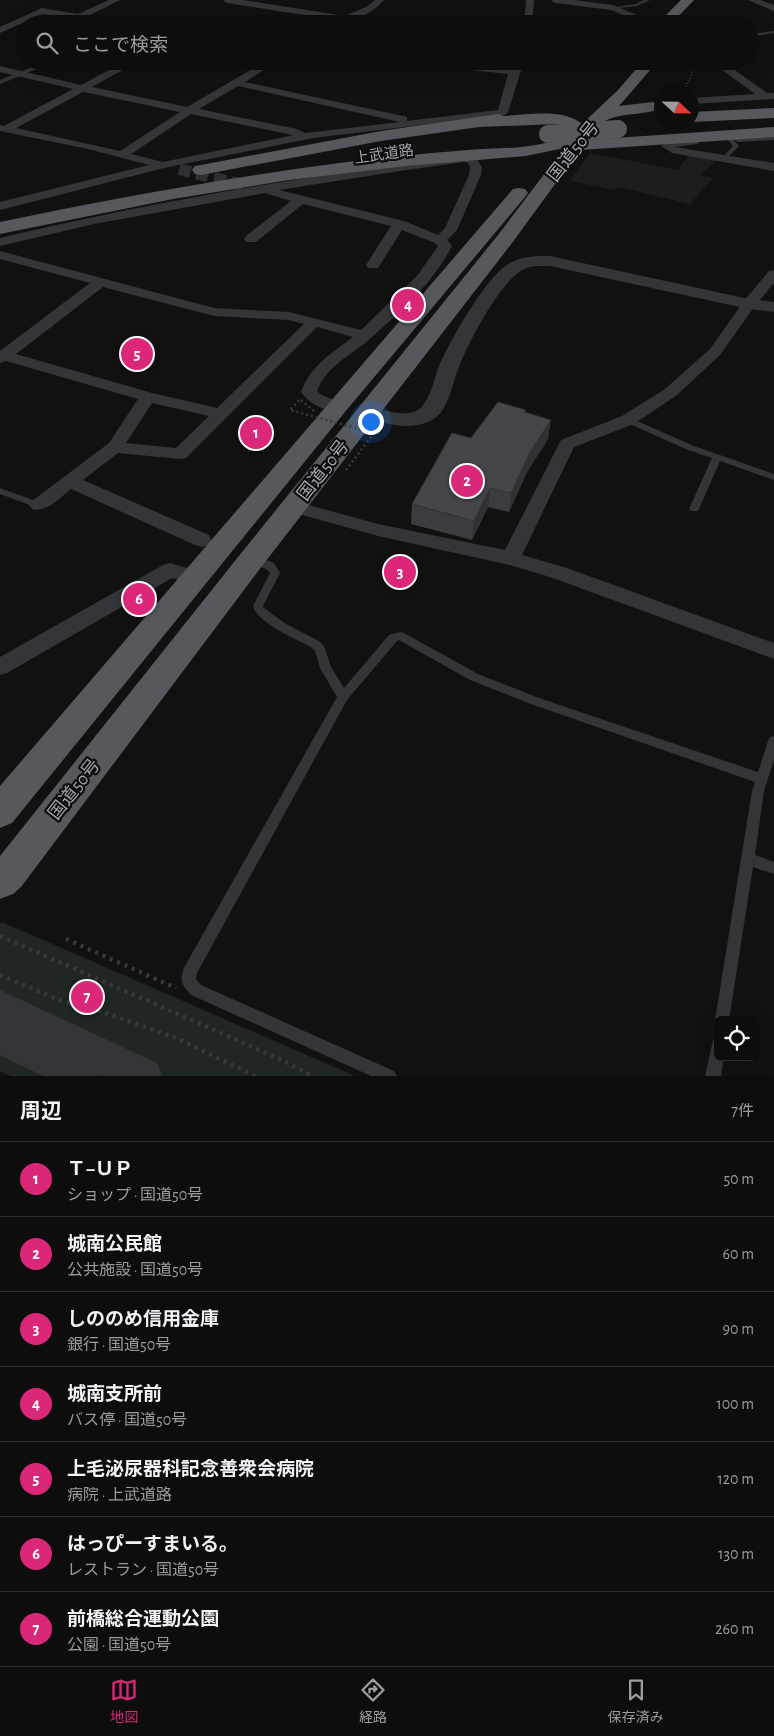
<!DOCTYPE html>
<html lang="ja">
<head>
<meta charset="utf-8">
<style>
  body { margin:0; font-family:"Alegreya Sans","Noto Sans JP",sans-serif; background:#161617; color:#f1f3f6 }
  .controls { position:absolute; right:15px; bottom:15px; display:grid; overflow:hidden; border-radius:8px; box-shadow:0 5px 20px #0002 }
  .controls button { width:45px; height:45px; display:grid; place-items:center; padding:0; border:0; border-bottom:1px solid #2d2d2e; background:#0d0d0e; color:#f1f3f6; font:25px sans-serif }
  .compass { position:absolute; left:654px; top:85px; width:45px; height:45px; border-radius:50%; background:#0d0d0e; box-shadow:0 5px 20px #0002; rotate:112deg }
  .you { position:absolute; left:370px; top:421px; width:18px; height:18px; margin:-12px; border:4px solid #fff; border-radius:50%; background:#1a73e8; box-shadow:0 0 0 8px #1a73e833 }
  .badge { display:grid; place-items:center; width:32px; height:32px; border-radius:50%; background:#db2777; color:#fff; font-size:16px; font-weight:700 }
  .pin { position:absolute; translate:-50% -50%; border:2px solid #fff; box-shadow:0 1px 5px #0006 }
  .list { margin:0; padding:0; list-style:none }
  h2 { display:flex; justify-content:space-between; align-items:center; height:65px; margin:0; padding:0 20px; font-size:21px }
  h2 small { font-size:16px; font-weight:400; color:#9a9c9e }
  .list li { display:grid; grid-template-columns:32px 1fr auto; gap:15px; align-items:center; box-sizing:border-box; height:75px; padding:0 20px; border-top:1px solid #2d2d2e }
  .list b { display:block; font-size:19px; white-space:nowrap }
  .list p { margin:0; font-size:16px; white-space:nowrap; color:#9a9c9e }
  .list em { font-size:16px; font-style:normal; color:#9a9c9e }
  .icon { flex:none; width:28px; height:28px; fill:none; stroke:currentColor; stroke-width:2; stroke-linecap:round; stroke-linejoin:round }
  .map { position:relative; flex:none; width:774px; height:1076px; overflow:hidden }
  .search { position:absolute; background:#0d0d0e; box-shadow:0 5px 20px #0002; left:15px; right:15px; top:15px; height:55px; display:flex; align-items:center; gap:12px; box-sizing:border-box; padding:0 18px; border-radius:28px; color:#9a9c9e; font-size:19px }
  .sheet { height:590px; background:#0d0d0e }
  nav { display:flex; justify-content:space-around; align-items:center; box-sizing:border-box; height:70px; border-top:1px solid #2d2d2e; background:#0d0d0e; font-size:14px; color:#9a9c9e }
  nav a { display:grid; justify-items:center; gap:2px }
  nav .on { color:#db2777 }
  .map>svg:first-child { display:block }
  .built { fill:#1d1d1f }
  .green { fill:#202621 }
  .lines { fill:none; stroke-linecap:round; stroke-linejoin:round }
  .minor-tunnel { stroke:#2e2f32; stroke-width:12; stroke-dasharray:12 6; stroke-linecap:butt }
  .path-far1 { stroke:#38393e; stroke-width:2; stroke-dasharray:1 2; stroke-linecap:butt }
  .path { stroke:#38393e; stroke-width:4.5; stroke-dasharray:3 5; stroke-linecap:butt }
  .service { fill:#343539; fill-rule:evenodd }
  .minor { fill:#343539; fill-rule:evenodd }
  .tertiary { fill:#343539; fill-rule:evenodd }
  .trunk { fill:#57585e; fill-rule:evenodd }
  .path-bridge { stroke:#38393e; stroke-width:2.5; stroke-dasharray:2 3; stroke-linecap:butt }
  .trunk-bridge { stroke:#57585e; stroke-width:18 }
  .wall { fill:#3b3c40 }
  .shaded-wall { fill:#303134 }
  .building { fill:#45464a; stroke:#303134 }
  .labels { text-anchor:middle; stroke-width:4.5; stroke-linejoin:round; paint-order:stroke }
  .far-street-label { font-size:15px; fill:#a3a6b2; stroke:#0c0c0d }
  .street-label { font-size:18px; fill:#a3a6b2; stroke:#0c0c0d }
</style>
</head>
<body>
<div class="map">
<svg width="774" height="1076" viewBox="0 0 774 1076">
  <rect width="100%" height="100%" fill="#111112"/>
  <polygon class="built" points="590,153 678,170 690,154 718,159 700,175 713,178 690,204 618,187 614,190 570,181"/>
  <polygon class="green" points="2,922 355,1076 11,1076 0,1071 0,924"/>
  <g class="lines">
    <polyline class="minor-tunnel" points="179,169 246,186"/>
    <polyline class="path-far1" points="683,92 698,61"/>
    <g class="path">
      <polyline points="0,936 282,1060 312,1076"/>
      <polyline points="66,939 176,988"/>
      <polyline points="0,975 62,1001 100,1011 176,1038 255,1076"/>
    </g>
    <g class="service">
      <polygon points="644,0 650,0 637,6 610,9 608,8 636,4"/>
      <polygon points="345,18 381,23 383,24 369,24 343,20"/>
      <polygon points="774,31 774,33 750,37 750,34"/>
      <polygon points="41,61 47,61 39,68 0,84 0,80 35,66"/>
      <polygon points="728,138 732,138 739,146 724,161 721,159 733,146 727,139"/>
      <polygon points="628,417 694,446 774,474 774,480 720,461 699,509 697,511 691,511 689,509 712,458 688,450 625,422 624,420 625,418"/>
      <polygon points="0,488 41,503 43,505 38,508 0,494"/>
      <path d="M252,555l22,8 6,10 -17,33 1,2 22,16 33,17 5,5 7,21 13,21 45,-53 11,-3 4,1 74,41 61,24 219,74 10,-31 2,-4 4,-1v24l-10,31 -9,64 19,7v12l-21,-7 -24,153h-11v6l-3,-6 37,-229 3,-9 -224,-78 -61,-24 -71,-40 -2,1 -50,59 -150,273 -1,6 5,6 193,86 3,5h-26l-180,-81c-10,-10 -12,-16 -6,-29l152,-269 -17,-29 -5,-17 -4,-4c-15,-8 -54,-24 -58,-41l17,-33 -4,-4 -18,-7 -1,-3z"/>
      <polygon points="718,1038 718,1057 724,1057 721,1076 705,1076 713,1040"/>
    </g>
    <g class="minor">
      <polygon points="109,0 120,0 88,16 124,24 102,24 43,14 0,33 0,27 42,8 78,14"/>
      <path d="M223,0h20l102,16 21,-9 9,-7h9c-12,14 -34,24 -52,24l5,-4 -110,-17z"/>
      <polygon points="526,0 534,0 532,24 524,24"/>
      <polygon points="551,0 574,0 613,5 658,24 645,24 611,10 555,3"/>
      <polygon points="748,0 760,0 774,5 774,11"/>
      <path d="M126,61h13l-47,26 95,20 79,-46h12l-33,21 158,34 4,1v4l91,-11 10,-36 -94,-10 -5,-3h34l68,8 3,-8h10l-16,51 -3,3 -192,23 -149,30 -164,42v-8l149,-37 -61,-16 -88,-18v-6l4,1 69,-37 -73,-17v-6l81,19zM238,86l162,36 -95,11 -8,-4 -98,-20zM83,92h1l96,20 -60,39 -104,-23zM191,114l102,21h1l-131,27 -32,-8z"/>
      <polygon points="710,61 722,61 767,93 774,93 774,99 692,104 692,98 755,94"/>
      <polygon points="774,134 774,140 738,142 732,139 738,136"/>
      <polygon points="693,139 697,140 699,142 697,144 675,147 774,163 774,171 672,153 661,146 674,140"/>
      <path d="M464,156l12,2 6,9 -1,8 -24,55 -10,10 5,6c-18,36 -52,66 -81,92 -19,17 -45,28 -54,53 8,8 22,8 28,16l-2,3c-15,4 -34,-6 -42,-18 9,-26 31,-39 52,-55l-36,-10 -131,131 -6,1 -62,-6 -35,27 126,55 2,5 -2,5 -7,2 -7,-2 -124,-56c-11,9 -25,24 -39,20l-3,-4 3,-4 77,-58 29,-44 -132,-38 -6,2v-12l90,-68 -90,-24v-8l214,57 75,4 72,18 56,-54 21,-30 -3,-3 -33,-13 -24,38h-10l-2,-3 25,-39 -88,-22 -47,38h-10l-2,-3 2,-3 45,-35 -26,-8 -171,31 -94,22v-8c153,-36 308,-63 464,-82zM464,162l4,1 2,4 -1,8 -24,53 -7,7 -34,-14 -125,-31 121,-19zM103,287l111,29 75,4 15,4 -87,84 -65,-15 -136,-39zM152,403l57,13 -33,32 -50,-5z"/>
      <polygon points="774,270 774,283 754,307 720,355 677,395 634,424 574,447 522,555 567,568 774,643 774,659 553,578 510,565 378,536 288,511 285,507 288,503 294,501 378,524 505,550 561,440 622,416 665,389 710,349 744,301 769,271"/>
      <polygon points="170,563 203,573 206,578 203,583 196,585 172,578 7,673 0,675 0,657 163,565"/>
    </g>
    <g class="tertiary">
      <path d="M550,256l199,43 25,3v10l-25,-3 -199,-43c-8,0 -19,-1 -26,3 -23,11 -56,74 -65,98 -7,16 -10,44 -27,53 -22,12 -49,3 -71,-3l-3,-4 3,-4c19,-5 41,13 60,-1 10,-12 13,-28 18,-42 11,-25 49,-94 73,-104 11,-6 25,-6 38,-6z"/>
      <polygon points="0,990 157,1063 162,1076 104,1076 100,1074 100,1076 43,1076 0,1055"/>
    </g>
    <g class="trunk">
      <polygon points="681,0 694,0 671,24 657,24"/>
      <path d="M643,61h15l-39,45 34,-4 5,2 3,3 -3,3c-29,8 -54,-1 -72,30l188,-13v10l-194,13 -68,93 -250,323 -241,321 -8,7 -13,5v-43l242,-304 256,-317 66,-87 -38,8 -120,10 -117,14 -116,19 -173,35v-12c115,-24 231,-45 347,-60 41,-5 81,-9 121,-12 34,-3 73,1 104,-18l-9,-7 -6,-1 -78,3 -98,14 -180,34 -6,-1 -3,-4 3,-4 6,-1 180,-34 117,-17 6,2c24,-1 58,-8 78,8l36,-34z"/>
      <polygon points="774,108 774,118 692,122 692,112"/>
      <polygon points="519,188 525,189 528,193 525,197 345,412 12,823 0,828 0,786 513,189"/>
    </g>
    <polyline class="path-bridge" points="314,411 300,399 290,410 374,433 346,470"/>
    <polyline class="trunk-bridge" points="548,134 618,129"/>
  </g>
  <polygon class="wall" points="526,410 525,412 548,439 527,472 509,512 488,507 472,540 411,524 412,504 471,438"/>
  <g class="shaded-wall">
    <polygon points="551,420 548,439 527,472 509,512 511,493 530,452"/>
    <polygon points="490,488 488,507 472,540 474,521"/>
  </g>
  <polygon class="building" points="498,402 526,410 524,412 551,420 530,452 511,493 490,488 474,521 412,504 452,433 471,438"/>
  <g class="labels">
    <g class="far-street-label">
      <text transform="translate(384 154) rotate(-8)" y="5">上武道路</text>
    </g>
    <g class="street-label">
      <text transform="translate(573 151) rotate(-52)" y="6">国道50号</text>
      <text transform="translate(323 470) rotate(-52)" y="6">国道50号</text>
      <text transform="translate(74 789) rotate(-52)" y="6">国道50号</text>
    </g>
  </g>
</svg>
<div class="controls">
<button><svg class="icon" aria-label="locate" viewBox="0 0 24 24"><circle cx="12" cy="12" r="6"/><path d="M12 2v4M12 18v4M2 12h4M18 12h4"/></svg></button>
</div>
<svg class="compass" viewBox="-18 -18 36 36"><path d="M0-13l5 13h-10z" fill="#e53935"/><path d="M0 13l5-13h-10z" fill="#9a9c9e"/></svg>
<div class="you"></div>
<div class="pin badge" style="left:256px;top:433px">1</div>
<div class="pin badge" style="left:467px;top:481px">2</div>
<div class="pin badge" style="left:400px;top:572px">3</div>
<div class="pin badge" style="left:408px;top:305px">4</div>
<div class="pin badge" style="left:137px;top:354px">5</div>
<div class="pin badge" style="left:139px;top:599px">6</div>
<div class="pin badge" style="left:87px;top:997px">7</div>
<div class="search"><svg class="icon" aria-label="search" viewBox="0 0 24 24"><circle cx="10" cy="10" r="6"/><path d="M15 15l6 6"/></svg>ここで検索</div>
</div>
<section class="sheet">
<h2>周辺<small>7件</small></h2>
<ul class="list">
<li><span class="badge">1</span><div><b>Ｔ−ＵＰ</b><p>ショップ · 国道50号</p></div><em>50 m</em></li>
<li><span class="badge">2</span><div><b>城南公民館</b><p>公共施設 · 国道50号</p></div><em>60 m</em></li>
<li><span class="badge">3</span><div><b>しののめ信用金庫</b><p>銀行 · 国道50号</p></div><em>90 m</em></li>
<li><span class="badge">4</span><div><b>城南支所前</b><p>バス停 · 国道50号</p></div><em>100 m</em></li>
<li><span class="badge">5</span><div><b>上毛泌尿器科記念善衆会病院</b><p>病院 · 上武道路</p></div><em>120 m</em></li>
<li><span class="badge">6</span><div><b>はっぴーすまいる。</b><p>レストラン · 国道50号</p></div><em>130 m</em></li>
<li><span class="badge">7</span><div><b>前橋総合運動公園</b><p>公園 · 国道50号</p></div><em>260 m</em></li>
</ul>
</section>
<nav>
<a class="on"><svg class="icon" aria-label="map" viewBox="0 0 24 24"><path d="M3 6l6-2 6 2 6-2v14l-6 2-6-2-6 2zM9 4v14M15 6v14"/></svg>地図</a>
<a><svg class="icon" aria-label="directions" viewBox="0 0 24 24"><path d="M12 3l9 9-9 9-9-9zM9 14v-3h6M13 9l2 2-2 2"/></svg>経路</a>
<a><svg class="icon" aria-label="saved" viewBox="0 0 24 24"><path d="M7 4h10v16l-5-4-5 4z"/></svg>保存済み</a>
</nav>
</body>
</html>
